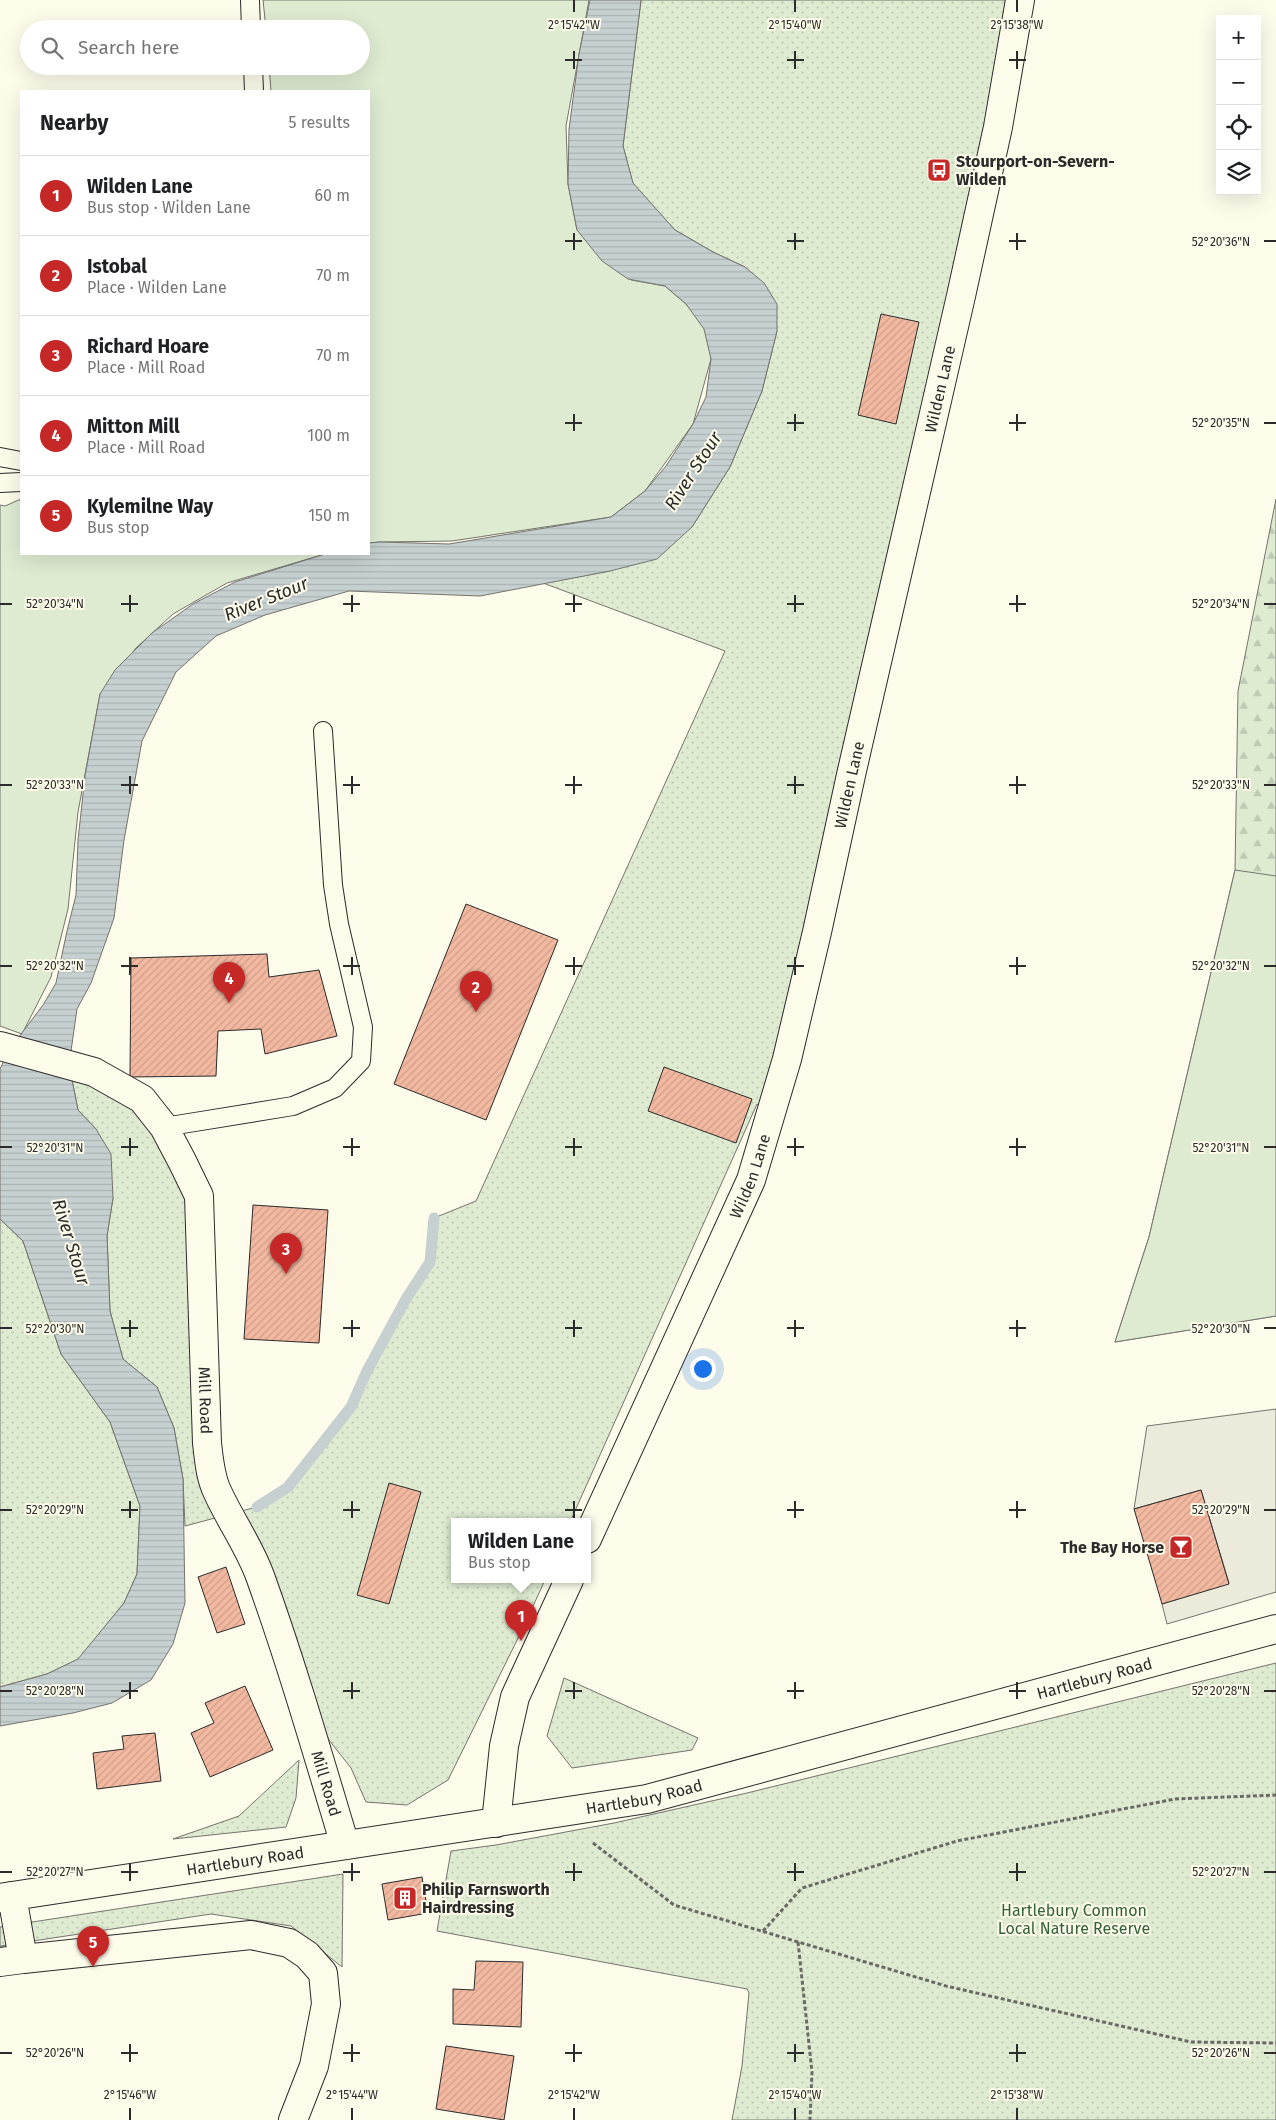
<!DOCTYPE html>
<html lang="en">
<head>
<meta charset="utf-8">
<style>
  body { margin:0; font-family:"Fira Sans",sans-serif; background:#f6f6f6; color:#202124 }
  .controls { position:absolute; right:15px; top:15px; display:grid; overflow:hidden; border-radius:0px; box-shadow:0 5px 20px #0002 }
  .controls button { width:45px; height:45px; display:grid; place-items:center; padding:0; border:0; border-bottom:1px solid #e0e0e0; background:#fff; color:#202124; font:25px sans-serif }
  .you { position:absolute; left:702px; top:1368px; width:18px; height:18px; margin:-12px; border:4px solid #fff; border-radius:50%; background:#1a73e8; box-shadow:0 0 0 8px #1a73e833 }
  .badge { display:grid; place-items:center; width:32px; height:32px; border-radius:50%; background:#c62828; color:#fff; font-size:16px; font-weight:700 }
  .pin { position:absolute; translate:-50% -41px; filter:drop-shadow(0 1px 2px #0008) }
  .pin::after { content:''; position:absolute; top:26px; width:18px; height:15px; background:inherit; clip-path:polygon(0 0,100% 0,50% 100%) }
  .popup { position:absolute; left:451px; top:1518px; width:140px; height:65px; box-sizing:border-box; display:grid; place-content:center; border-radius:0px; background:#fff; filter:drop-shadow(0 1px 4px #0005); font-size:16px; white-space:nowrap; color:#757577 }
  .popup b { font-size:19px; color:#202124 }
  .popup::after { content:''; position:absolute; left:50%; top:100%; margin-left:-10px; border:10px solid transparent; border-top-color:#fff }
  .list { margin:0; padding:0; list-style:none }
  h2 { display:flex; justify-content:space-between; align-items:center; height:65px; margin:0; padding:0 20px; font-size:21px }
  h2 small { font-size:16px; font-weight:400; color:#757577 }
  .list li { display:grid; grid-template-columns:32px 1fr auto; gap:15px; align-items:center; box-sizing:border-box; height:80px; padding:0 20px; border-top:1px solid #e0e0e0 }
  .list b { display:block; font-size:19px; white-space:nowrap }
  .list p { margin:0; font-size:16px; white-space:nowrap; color:#757577 }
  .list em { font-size:16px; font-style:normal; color:#757577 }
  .icon { flex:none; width:28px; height:28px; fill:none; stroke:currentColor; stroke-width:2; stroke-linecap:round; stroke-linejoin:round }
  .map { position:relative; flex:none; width:1276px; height:2120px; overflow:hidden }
  .search { position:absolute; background:#fff; box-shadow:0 5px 20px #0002; left:20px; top:20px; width:350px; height:55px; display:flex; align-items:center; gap:12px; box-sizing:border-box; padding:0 18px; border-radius:28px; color:#757577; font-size:19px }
  .panel { position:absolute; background:#fff; box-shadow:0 5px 20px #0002; left:20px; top:90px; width:350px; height:465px; border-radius:0px }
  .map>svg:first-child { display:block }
  .grass { fill:url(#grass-dots); stroke:#74746e }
  .forest { fill:url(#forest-firs); stroke:#74746e }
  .park { fill:#deebd1; stroke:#74746e }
  .parking { fill:#eceadb; stroke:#74746e }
  .water { fill:url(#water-rules); stroke:#74746e }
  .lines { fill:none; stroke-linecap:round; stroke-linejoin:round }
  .stream { stroke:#c7d0d0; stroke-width:11 }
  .building { fill:url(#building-hatch); stroke:#2b2b2b }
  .lane-casing { stroke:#2b2b2b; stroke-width:20 }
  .street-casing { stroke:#2b2b2b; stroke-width:30 }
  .secondary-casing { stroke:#2b2b2b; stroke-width:30 }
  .path { stroke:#6a6964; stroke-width:3; stroke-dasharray:4 2.5; stroke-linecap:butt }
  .lane { stroke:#fdfbea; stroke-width:18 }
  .street { stroke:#fdfbea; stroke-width:28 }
  .secondary { stroke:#fdfbea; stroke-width:28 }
  .ticks { fill:none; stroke:#2b2b2b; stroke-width:2 }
  .labels { text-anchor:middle; stroke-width:4; stroke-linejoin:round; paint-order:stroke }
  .poi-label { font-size:16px; font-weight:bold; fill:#2b2b2b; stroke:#fdfbea; text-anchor:start }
  .street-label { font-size:16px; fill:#2b2b2b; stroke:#fdfbea }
  .park-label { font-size:16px; fill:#34623c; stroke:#fdfbea }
  .water-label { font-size:18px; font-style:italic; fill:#2b2b2b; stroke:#fdfbea }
  .ticks-label { font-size:12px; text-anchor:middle; fill:#2b2b2b; stroke:#fdfbea; stroke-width:4; stroke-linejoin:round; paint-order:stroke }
</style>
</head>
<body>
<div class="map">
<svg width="1276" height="2120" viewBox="0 0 1276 2120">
  <defs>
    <pattern id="grass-dots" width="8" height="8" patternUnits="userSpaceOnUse" patternTransform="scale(1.25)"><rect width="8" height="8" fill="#deebd1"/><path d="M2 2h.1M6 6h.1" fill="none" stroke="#bfcab4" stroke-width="1.8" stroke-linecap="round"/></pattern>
    <pattern id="forest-firs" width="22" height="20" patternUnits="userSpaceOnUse" patternTransform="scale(1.25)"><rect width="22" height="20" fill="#deebd1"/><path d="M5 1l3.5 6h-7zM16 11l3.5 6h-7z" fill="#bfcab4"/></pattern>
    <pattern id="water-rules" width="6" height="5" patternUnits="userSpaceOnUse" patternTransform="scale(1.25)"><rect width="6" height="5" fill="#c7d0d0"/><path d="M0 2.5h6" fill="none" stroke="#abb3b3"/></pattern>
    <pattern id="building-hatch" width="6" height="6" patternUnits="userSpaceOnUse" patternTransform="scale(1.25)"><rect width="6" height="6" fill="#f2b8a0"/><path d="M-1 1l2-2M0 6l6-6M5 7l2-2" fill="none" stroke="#d09e8a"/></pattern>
  </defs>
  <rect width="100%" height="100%" fill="#fdfbea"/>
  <g class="grass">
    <polygon points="641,0 1020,0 769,1115 757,1104 570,1522 455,1522 455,1580 545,1580 523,1628 448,1780 407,1805 366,1802 351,1768 303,1707 230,1514 185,1526 183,1479 174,1428 157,1387 123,1359 110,1311 107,1236 113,1198 96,1129 78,1110 69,1065 142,1099 182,1161 207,1443 229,1514 257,1507 288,1487 351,1407 367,1371 406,1299 430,1262 434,1218 476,1201 725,651 543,583 610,571 692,527 730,467 762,391 777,331 745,267 713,252 675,230 633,184 623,146"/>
    <polygon points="0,1219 23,1241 61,1354 110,1422 140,1506 137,1574 124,1603 79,1659 47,1674 0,1687"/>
    <polygon points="1276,1663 1276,2120 732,2120 742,2066 749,1993 747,1989 437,1931 451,1851 496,1845 614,1823 747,1793"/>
    <polygon points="564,1678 698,1738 692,1750 572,1768 547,1736"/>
    <polygon points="299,1760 296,1798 286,1827 173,1839 239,1816"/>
    <polygon points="343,1874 342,1967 291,1926 211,1914 0,1946 0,1927"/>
  </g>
  <polygon class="forest" points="1276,499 1276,1316 1115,1342 1149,1237 1235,870 1238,691"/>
  <g class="park">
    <polygon points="263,0 589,0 566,126 568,184 577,230 631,280 665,286 686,304 710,332 711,359 693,424 645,491 611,517 452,541 380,542 369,543 369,91 271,91 269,66 361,66 361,29 266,29"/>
    <polygon points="21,499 21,554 325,554 227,583 173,614 136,648 100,694 78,812 68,909 51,977 22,1034 0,1026 0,505 5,506"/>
    <polygon points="1235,870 1276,876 1276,1316 1115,1342 1149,1237"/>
  </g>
  <polygon class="parking" points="1276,1409 1276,1592 1167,1624 1162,1604 1229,1583 1201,1490 1134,1509 1147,1426"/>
  <polygon class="water" points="590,0 641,0 623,146 633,183 675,230 713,252 745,267 764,283 777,304 777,331 762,391 730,467 692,527 657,559 610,571 480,596 349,591 265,615 216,636 176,672 142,741 124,840 114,918 91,983 77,1009 69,1065 78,1110 96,1129 111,1154 113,1198 107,1236 110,1311 123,1359 157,1387 174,1428 183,1479 185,1603 173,1644 151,1680 112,1703 73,1713 0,1726 0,1687 47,1674 78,1659 124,1603 137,1574 140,1506 110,1422 61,1354 23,1241 0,1219 0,1069 9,1050 43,1005 56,983 67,931 76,895 78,840 85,776 100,694 115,670 152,633 193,604 235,582 325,554 369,554 369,543 380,542 449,544 611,517 645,491 666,466 693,424 706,397 711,359 704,329 686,304 665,286 628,279 602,261 577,230 568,184 569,129 579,54"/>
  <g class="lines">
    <polyline class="stream" points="257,1507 288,1487 351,1407 367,1371 406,1299 430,1262 434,1218"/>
  </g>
  <g class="building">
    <polygon points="881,314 919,322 896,424 858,415"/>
    <polygon points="466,904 558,940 486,1120 394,1084"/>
    <polygon points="267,954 269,977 319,970 337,1036 265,1054 261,1029 218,1031 216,1076 130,1077 131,958"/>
    <polygon points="664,1067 752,1099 736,1143 648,1111"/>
    <polygon points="253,1205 328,1210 319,1343 244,1339"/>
    <polygon points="389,1483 421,1492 389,1604 357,1595"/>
    <polygon points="1201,1490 1229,1584 1162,1604 1134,1509"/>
    <polygon points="226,1567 245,1624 217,1633 198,1577"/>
    <polygon points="245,1686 273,1750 210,1777 191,1733 214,1723 205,1703"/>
    <polygon points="155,1733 161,1781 97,1789 93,1753 124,1749 122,1736"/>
    <polygon points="422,1877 428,1913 388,1920 382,1884"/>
    <polygon points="476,1961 523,1962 521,2027 453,2024 453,1989 474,1990"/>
    <polygon points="446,2046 514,2056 504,2120 436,2109"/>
  </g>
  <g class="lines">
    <g class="lane-casing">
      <g id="lane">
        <polyline points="250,0 251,29"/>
        <polyline points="253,66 254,91"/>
        <polyline points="0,457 21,461"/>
        <polyline points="0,483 21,482"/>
        <polyline points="164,1127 293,1106 335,1088 361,1061 363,1027 339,924 333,885 323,731"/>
      </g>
    </g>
    <g class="street-casing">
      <g id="street">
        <path id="s1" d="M0,1046l94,26 48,27 22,28 18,34 17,35 8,247c2,16 3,33 10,48 13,29 32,55 43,85 32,89 58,179 85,269"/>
        <polyline points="23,1959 251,1935 289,1943 307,1955 323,1973 326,2004 314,2066 293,2120"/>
        <polyline points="0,1962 23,1959 12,1896"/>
      </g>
    </g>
    <g class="secondary-casing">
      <g id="secondary">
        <path id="s2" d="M587,1539l164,-359 36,-121 30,-127 34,-157 110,-479 37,-169 22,-127"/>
        <polyline points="496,1823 504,1746 515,1697 569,1580"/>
        <path id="s3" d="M0,1898l647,-99 629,-170"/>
      </g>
    </g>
    <g class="path">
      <polyline points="593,1843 674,1905 946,1986 1191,2042 1276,2043"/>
      <polyline points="763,1931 802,1888 957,1841 1175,1799 1276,1795"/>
      <polyline points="798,1942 812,2072 810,2120"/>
    </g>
    <use href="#lane" class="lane"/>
    <use href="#street" class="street"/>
    <use href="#secondary" class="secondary"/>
  </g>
  <path class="ticks" d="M574,0v12M795,0v12M1017,0v12M574,51v18M795,51v18M1017,51v18M565,60h17M787,60h17M1009,60h17M574,233v17M795,233v17M1017,233v17M565,241h17M787,241h17M1009,241h17M1264,241h12M574,414v17M795,414v17M1017,414v17M565,423h17M787,423h17M1009,423h17M1264,423h12M130,595v17M352,595v17M574,595v17M795,595v17M1017,595v17M0,604h12M121,604h17M343,604h17M565,604h17M787,604h17M1009,604h17M1264,604h12M130,776v18M352,776v18M574,776v18M795,776v18M1017,776v18M0,785h12M121,785h17M343,785h17M565,785h17M787,785h17M1009,785h17M1264,785h12M130,957v18M352,957v18M574,957v18M795,957v18M1017,957v18M0,966h12M121,966h17M343,966h17M565,966h17M787,966h17M1009,966h17M1264,966h12M130,1138v18M352,1138v18M574,1138v18M795,1138v18M1017,1138v18M0,1147h12M121,1147h17M343,1147h17M565,1147h17M787,1147h17M1009,1147h17M1264,1147h12M130,1320v17M352,1320v17M574,1320v17M795,1320v17M1017,1320v17M0,1328h12M121,1328h17M343,1328h17M565,1328h17M787,1328h17M1009,1328h17M1264,1328h12M130,1501v17M352,1501v17M574,1501v17M795,1501v17M1017,1501v17M0,1510h12M121,1510h17M343,1510h17M565,1510h17M787,1510h17M1009,1510h17M1264,1510h12M130,1682v17M352,1682v17M574,1682v17M795,1682v17M1017,1682v17M0,1691h12M121,1691h17M343,1691h17M565,1691h17M787,1691h17M1009,1691h17M1264,1691h12M130,1863v18M352,1863v18M574,1863v18M795,1863v18M1017,1863v18M0,1872h12M121,1872h17M343,1872h17M565,1872h17M787,1872h17M1009,1872h17M1264,1872h12M130,2044v18M352,2044v18M574,2044v18M795,2044v18M1017,2044v18M0,2053h12M121,2053h17M343,2053h17M565,2053h17M787,2053h17M1009,2053h17M1264,2053h12M130,2108v12M352,2108v12M574,2108v12M795,2108v12M1017,2108v12"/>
  <defs>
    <g id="bus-square" transform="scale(1.25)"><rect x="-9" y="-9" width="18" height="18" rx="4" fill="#c62828" stroke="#fdfbea"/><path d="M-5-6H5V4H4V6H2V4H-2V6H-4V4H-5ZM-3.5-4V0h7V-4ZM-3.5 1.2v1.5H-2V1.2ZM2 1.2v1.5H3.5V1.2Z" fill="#fff"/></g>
    <g id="bar-square" transform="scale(1.25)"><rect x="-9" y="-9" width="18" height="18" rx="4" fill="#c62828" stroke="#fdfbea"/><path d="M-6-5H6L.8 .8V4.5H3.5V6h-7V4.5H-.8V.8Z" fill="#fff"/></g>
    <g id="building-square" transform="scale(1.25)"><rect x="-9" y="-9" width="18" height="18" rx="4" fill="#c62828" stroke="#fdfbea"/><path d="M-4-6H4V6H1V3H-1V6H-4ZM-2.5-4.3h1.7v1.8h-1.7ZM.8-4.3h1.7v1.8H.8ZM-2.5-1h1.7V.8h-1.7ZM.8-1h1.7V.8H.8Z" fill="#fff"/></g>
  </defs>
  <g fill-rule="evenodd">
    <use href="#bus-square" x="939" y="170"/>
    <use href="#bar-square" x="1181" y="1547"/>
    <use href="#building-square" x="405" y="1898"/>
  </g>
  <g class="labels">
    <g class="poi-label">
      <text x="956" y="167">Stourport-on-Severn-<tspan x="956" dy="18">Wilden</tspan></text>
      <text x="1164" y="1553" text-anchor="end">The Bay Horse</text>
      <text x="422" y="1895">Philip Farnsworth<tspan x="422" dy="18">Hairdressing</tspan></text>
    </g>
    <g class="street-label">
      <text dy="6" stroke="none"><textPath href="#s2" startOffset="1208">Wilden Lane</textPath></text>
      <text dy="6" stroke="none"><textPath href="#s2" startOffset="802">Wilden Lane</textPath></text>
      <text dy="6" stroke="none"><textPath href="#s2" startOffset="398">Wilden Lane</textPath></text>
      <text dy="6" stroke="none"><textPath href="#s1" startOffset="470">Mill Road</textPath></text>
      <text dy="6" stroke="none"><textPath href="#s3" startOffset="1118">Hartlebury Road</textPath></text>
      <text dy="6" stroke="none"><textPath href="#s1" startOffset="875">Mill Road</textPath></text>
      <text dy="6" stroke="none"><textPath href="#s3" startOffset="652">Hartlebury Road</textPath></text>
      <text dy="6" stroke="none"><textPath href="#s3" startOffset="248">Hartlebury Road</textPath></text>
    </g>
    <g class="park-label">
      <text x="1074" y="1916">Hartlebury Common<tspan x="1074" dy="18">Local Nature Reserve</tspan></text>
    </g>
    <g class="water-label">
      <text transform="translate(693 471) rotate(-57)" y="6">River Stour</text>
      <text transform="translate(266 599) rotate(-22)" y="6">River Stour</text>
      <text transform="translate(71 1242) rotate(73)" y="6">River Stour</text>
    </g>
  </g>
  <g class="ticks-label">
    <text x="574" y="29">2°15'42"W</text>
    <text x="795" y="29">2°15'40"W</text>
    <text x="1017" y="29">2°15'38"W</text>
    <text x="1221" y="246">52°20'36"N</text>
    <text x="1221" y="427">52°20'35"N</text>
    <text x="55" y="608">52°20'34"N</text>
    <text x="1221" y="608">52°20'34"N</text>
    <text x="55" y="789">52°20'33"N</text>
    <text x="1221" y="789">52°20'33"N</text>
    <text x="55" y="970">52°20'32"N</text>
    <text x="1221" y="970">52°20'32"N</text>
    <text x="55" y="1152">52°20'31"N</text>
    <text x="1221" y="1152">52°20'31"N</text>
    <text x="55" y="1333">52°20'30"N</text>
    <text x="1221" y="1333">52°20'30"N</text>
    <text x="55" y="1514">52°20'29"N</text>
    <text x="1221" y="1514">52°20'29"N</text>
    <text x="55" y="1695">52°20'28"N</text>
    <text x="1221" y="1695">52°20'28"N</text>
    <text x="55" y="1876">52°20'27"N</text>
    <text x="1221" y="1876">52°20'27"N</text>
    <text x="55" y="2057">52°20'26"N</text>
    <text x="1221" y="2057">52°20'26"N</text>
    <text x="130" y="2099">2°15'46"W</text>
    <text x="352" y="2099">2°15'44"W</text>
    <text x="574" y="2099">2°15'42"W</text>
    <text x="795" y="2099">2°15'40"W</text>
    <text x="1017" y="2099">2°15'38"W</text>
  </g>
</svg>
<div class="controls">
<button>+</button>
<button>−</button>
<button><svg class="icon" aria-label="locate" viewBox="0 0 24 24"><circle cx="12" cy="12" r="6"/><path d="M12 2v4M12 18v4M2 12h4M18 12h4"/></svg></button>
<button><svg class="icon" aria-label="layers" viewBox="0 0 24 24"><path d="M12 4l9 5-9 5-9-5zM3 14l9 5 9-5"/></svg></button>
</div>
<div class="you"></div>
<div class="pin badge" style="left:521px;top:1641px">1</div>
<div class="popup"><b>Wilden Lane</b>Bus stop</div>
<div class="pin badge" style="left:476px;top:1012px">2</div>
<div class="pin badge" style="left:286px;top:1274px">3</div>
<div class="pin badge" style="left:229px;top:1003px">4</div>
<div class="pin badge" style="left:93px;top:1967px">5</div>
<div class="search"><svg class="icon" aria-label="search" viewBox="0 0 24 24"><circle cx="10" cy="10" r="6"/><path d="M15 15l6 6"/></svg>Search here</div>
<section class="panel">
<h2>Nearby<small>5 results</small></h2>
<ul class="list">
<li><span class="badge">1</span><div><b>Wilden Lane</b><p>Bus stop · Wilden Lane</p></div><em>60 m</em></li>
<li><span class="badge">2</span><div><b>Istobal</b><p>Place · Wilden Lane</p></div><em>70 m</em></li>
<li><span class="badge">3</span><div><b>Richard Hoare</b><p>Place · Mill Road</p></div><em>70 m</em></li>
<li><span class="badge">4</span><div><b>Mitton Mill</b><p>Place · Mill Road</p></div><em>100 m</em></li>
<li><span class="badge">5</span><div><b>Kylemilne Way</b><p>Bus stop</p></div><em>150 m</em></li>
</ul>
</section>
</div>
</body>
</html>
